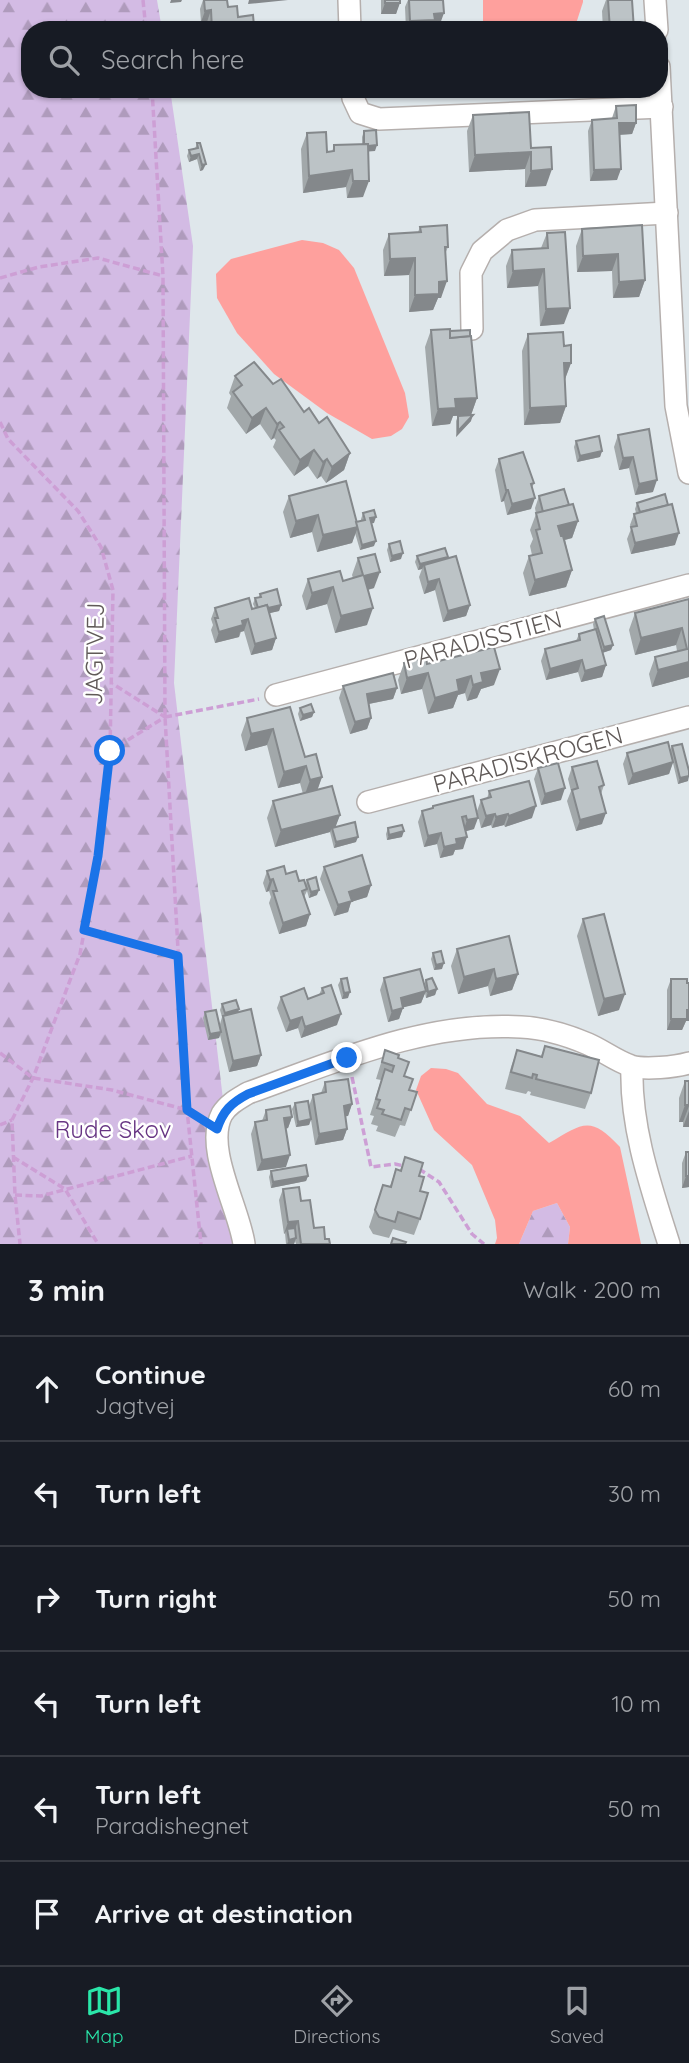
<!DOCTYPE html>
<html lang="en">
<head>
<meta charset="utf-8">
<style>
  body { margin:0; font-family:Quicksand,sans-serif; background:#20242c; color:#f1f3f6 }
  .stop { position:absolute; width:21px; height:21px; margin:-16px; border:5px solid #1a73e8; border-radius:50%; background:#fff }
  .stop.end { background:#1a73e8; border-color:#fff; box-shadow:0 2px 7px #0008 }
  .list { margin:0; padding:0; list-style:none }
  h2 { display:flex; justify-content:space-between; align-items:center; height:91px; margin:0; padding:0 28px; font-size:30px }
  h2 small { font-size:23px; font-weight:400; color:#9ea1a6 }
  .list li { display:grid; grid-template-columns:46px 1fr auto; gap:21px; align-items:center; box-sizing:border-box; height:105px; padding:0 28px; border-top:2px solid #363941 }
  .list b { display:block; font-size:26px; white-space:nowrap }
  .list p { margin:0; font-size:23px; white-space:nowrap; color:#9ea1a6 }
  .list em { font-size:23px; font-style:normal; color:#9ea1a6 }
  .icon { flex:none; width:38px; height:38px; fill:none; stroke:currentColor; stroke-width:2; stroke-linecap:round; stroke-linejoin:round }
  .map { position:relative; flex:none; width:689px; height:1244px; overflow:hidden }
  .search { position:absolute; background:#171b24; box-shadow:0 2px 5px #0004; left:21px; right:21px; top:21px; height:77px; display:flex; align-items:center; gap:18px; box-sizing:border-box; padding:0 24px; border-radius:28px; color:#9ea1a6; font-size:26px }
  .sheet { height:721px; background:#171b24 }
  nav { display:flex; justify-content:space-around; align-items:center; box-sizing:border-box; height:98px; border-top:2px solid #363941; background:#171b24; font-size:19px; color:#9ea1a6 }
  nav a { display:grid; justify-items:center; gap:4px }
  nav .on { color:#2ae6a9 }
  .map>svg:first-child { display:block }
  .forest { fill:url(#forest-firs) }
  .water { fill:#fea09d }
  .lines { fill:none; stroke-linecap:round; stroke-linejoin:round }
  .minor-casing { stroke:#b5afad; stroke-width:24 }
  .path { stroke:#cd9fd5; stroke-width:3.5; stroke-dasharray:7 3.5; stroke-linecap:butt }
  .minor { stroke:#fff; stroke-width:21 }
  .wall { fill:#a2a8aa }
  .shaded-wall { fill:#84888b }
  .building { fill:#bcc3c6; stroke:#84888b; stroke-width:2 }
  .route { stroke:#1a73e8; stroke-width:9 }
  .labels { text-anchor:middle; stroke-width:5; stroke-linejoin:round; paint-order:stroke }
  .street-label { font-size:24px; fill:#605a58; stroke:#fff }
  .park-label { font-size:24px; fill:#673583; stroke:#fff }
</style>
</head>
<body>
<div class="map">
<svg width="689" height="1244" viewBox="0 0 689 1244">
  <defs>
    <pattern id="forest-firs" width="22" height="20" patternUnits="userSpaceOnUse" patternTransform="scale(1.75)"><rect width="22" height="20" fill="#d3bbe4"/><path d="M5 1l3.5 6h-7zM16 11l3.5 6h-7z" fill="#af9bbc"/></pattern>
  </defs>
  <rect width="100%" height="100%" fill="#dfe7eb"/>
  <g class="forest">
    <polygon points="0,0 157,0 162,30 30,30 30,89 170,89 193,246 174,683 240,1244 0,1244"/>
    <polygon points="557,1203 570,1227 568,1244 519,1244 533,1211"/>
  </g>
  <g class="water">
    <polygon points="483,0 583,0 583,2 574,30 483,30"/>
    <polygon points="302,240 323,243 339,250 354,268 405,393 409,417 402,429 391,436 372,439 327,413 274,374 237,333 217,298 216,274 231,259"/>
    <path d="M431,1068l15,1 12,4 29,31 33,12 29,27c33,-19 41,-29 71,4l21,97h-73l2,-17 -13,-24 -24,8 -14,33h-24l2,-6 -2,-18 -23,-55 -38,-35 -18,-40 5,-14z"/>
  </g>
  <g class="lines">
    <g class="minor-casing">
      <g id="minor">
        <polyline points="349,0 350,30"/>
        <polyline points="655,0 657,30"/>
        <polyline points="659,67 676,406 689,473"/>
        <polyline points="352,89 353,98 360,113 379,119 662,107"/>
        <polyline points="472,329 471,273 482,251 507,230 535,220 667,213"/>
        <polyline points="276,695 689,585"/>
        <polyline points="368,802 689,717"/>
        <path d="M632,1067c-2,60 19,120 37,177"/>
        <path d="M244,1244c-5,-36 -40,-96 -22,-130 6,-10 16,-15 26,-21 87,-31 178,-72 273,-66 23,1 46,8 67,17 14,6 28,17 43,22 14,4 44,1 58,-3"/>
      </g>
    </g>
    <g class="path">
      <polyline points="143,0 146,30"/>
      <polyline points="152,89 163,276 165,717 187,1110 201,1244"/>
      <polyline points="0,278 39,267 98,258 163,276"/>
      <polyline points="0,422 8,439 78,511 101,547 113,590 110,751 98,856 80,954 33,1078 12,1120 15,1195 20,1244"/>
      <polyline points="165,717 259,699"/>
      <polyline points="110,751 165,717 113,684"/>
      <polyline points="84,930 178,956"/>
      <polyline points="0,1053 33,1078 112,1090 187,1110 200,1119"/>
      <polyline points="352,1077 371,1167 395,1164 404,1166"/>
      <polyline points="0,1125 12,1120"/>
      <polyline points="13,1157 65,1189 98,1244"/>
      <polyline points="419,1169 439,1182 472,1234 484,1244"/>
      <polyline points="15,1195 41,1196 192,1156"/>
    </g>
    <use href="#minor" class="minor"/>
  </g>
  <g class="wall">
    <polygon points="203,0 227,0 228,7 238,17 253,30 207,30 207,22 201,22 200,9"/>
    <polygon points="381,0 400,0 396,14 381,14"/>
    <polygon points="408,0 443,0 440,24 433,25 431,30 406,30 405,7"/>
    <polygon points="606,0 632,0 634,30 603,30 602,11"/>
    <polygon points="616,106 636,123 632,134 619,135 617,180 590,181 588,131 592,120 612,118"/>
    <polygon points="473,115 531,148 546,186 525,187 525,169 469,172 467,131"/>
    <polygon points="364,131 375,151 368,151 363,197 347,198 346,187 303,193 301,149 307,133 327,152 332,152 334,145 362,144 362,137"/>
    <polygon points="197,143 203,170 200,171 197,159 189,162 187,156 189,150 195,149"/>
    <polygon points="642,225 645,280 639,297 613,298 612,271 577,272 576,246 582,229"/>
    <polygon points="420,227 448,247 445,254 441,298 438,298 433,310 409,312 409,275 384,276 383,250 389,234 418,232"/>
    <polygon points="547,233 564,324 540,326 538,286 507,288 506,266 512,250 541,248"/>
    <polygon points="431,330 450,331 470,336 477,398 471,415 453,416 450,424 432,426 425,347"/>
    <polygon points="528,334 564,346 571,363 565,379 564,379 566,406 560,423 524,425 522,351"/>
    <polygon points="235,376 273,384 304,412 319,423 350,453 344,470 326,483 321,476 317,479 308,466 294,476 273,447 276,440 274,438 271,440 260,424 246,434 227,408 231,396 229,393"/>
    <polygon points="458,416 471,421 456,437 456,421"/>
    <polygon points="649,429 653,492 635,495 629,468 619,470 614,447 618,435"/>
    <polygon points="576,441 602,451 600,457 577,462 574,447"/>
    <polygon points="499,459 534,483 532,488 531,509 507,515 504,501 501,502 495,470"/>
    <polygon points="289,496 356,522 361,521 361,519 363,513 374,523 371,523 374,546 360,550 355,533 352,543 317,552 312,532 290,538 283,512"/>
    <polygon points="539,496 569,505 578,521 572,538 565,540 572,570 566,587 529,596 523,573 529,556 532,555 530,546 533,539 530,530 536,514 535,508"/>
    <polygon points="637,503 675,545 631,554 627,539 631,529 630,525 634,514 636,513 635,509"/>
    <polygon points="389,544 401,559 390,562 387,550"/>
    <polygon points="417,556 448,557 470,605 466,616 443,622 435,590 424,594 419,577 422,569 418,570 415,562"/>
    <polygon points="358,558 374,588 368,590 367,625 335,633 327,604 306,610 302,596 308,579 343,581 353,578 352,575"/>
    <polygon points="260,594 281,605 279,611 269,613 276,638 272,650 251,655 244,631 241,632 239,637 215,643 211,630 213,625 211,619 215,608 255,608 253,604 255,598 259,597"/>
    <polygon points="689,599 689,677 652,687 649,674 655,657 677,651 676,645 635,655 629,630 635,613"/>
    <polygon points="595,619 613,645 611,650 602,653 606,665 602,677 581,682 578,672 546,680 541,661 545,649 576,641 579,634 594,630 593,624"/>
    <polygon points="494,647 494,685 481,689 477,698 467,701 465,693 458,695 453,708 428,714 422,689 401,694 398,680 404,663 427,664"/>
    <polygon points="343,686 397,688 393,699 369,704 371,718 367,729 350,734 339,698"/>
    <polygon points="290,707 305,757 322,777 317,790 340,815 335,827 356,842 334,848 330,832 275,847 267,818 273,801 303,794 300,783 278,788 267,745 245,751 241,735 247,718"/>
    <polygon points="300,708 314,712 312,717 300,721 298,714"/>
    <polygon points="672,746 688,781 678,784 673,763 669,774 628,785 623,764 627,753 670,751"/>
    <polygon points="572,767 604,785 601,794 602,824 576,831 567,801 571,791 568,779"/>
    <polygon points="538,768 561,800 541,805 534,779"/>
    <polygon points="489,791 532,818 505,827 504,825 492,828 491,825 481,828 477,811 481,800 487,799"/>
    <polygon points="473,796 474,829 466,831 463,849 455,850 453,855 440,858 437,844 424,847 418,822 422,811 432,809 433,806"/>
    <polygon points="388,828 402,837 387,840 386,834"/>
    <polygon points="324,867 371,885 367,897 351,902 348,912 334,916 320,879"/>
    <polygon points="267,871 286,874 306,884 307,880 317,895 309,898 307,891 304,897 310,914 306,926 279,934 269,903 271,897 269,891 266,892 263,883"/>
    <polygon points="583,919 619,1010 598,1016 577,936"/>
    <polygon points="457,949 518,974 512,990 490,996 488,986 458,994 451,966"/>
    <polygon points="433,953 442,969 434,970 431,959"/>
    <polygon points="384,978 424,985 426,980 437,989 435,995 426,998 425,993 421,1003 403,1007 399,1019 388,1022 380,990"/>
    <polygon points="341,979 348,998 342,999 338,985"/>
    <polygon points="671,979 689,983 689,1021 686,1021 682,1030 667,1030 667,990"/>
    <polygon points="322,988 337,1025 301,1038 298,1028 286,1032 277,1008 281,997 308,999 319,995"/>
    <polygon points="222,1004 239,1009 238,1012 261,1055 257,1066 229,1072 220,1035 219,1038 208,1040 203,1018 205,1012 220,1024 222,1017 220,1010"/>
    <polygon points="545,1046 591,1093 585,1109 530,1095 531,1092 528,1091 526,1094 505,1089 511,1067 517,1050 541,1056"/>
    <polygon points="385,1050 398,1058 409,1090 417,1092 405,1126 400,1125 395,1137 376,1131 378,1126 371,1124 374,1116 370,1115 381,1080 376,1079"/>
    <polygon points="685,1081 689,1081 689,1127 683,1127 683,1122 679,1122 679,1098"/>
    <polygon points="325,1082 352,1104 348,1116 345,1116 347,1129 343,1140 315,1145 311,1120 309,1125 296,1127 292,1109 295,1103 309,1106 313,1095 321,1093"/>
    <polygon points="266,1110 292,1117 288,1128 285,1129 286,1167 257,1171 251,1134 255,1122 262,1121"/>
    <polygon points="686,1152 689,1187 682,1188 682,1163"/>
    <polygon points="405,1157 419,1176 420,1219 414,1235 393,1229 389,1238 373,1234 369,1227 383,1185 390,1186 396,1169 400,1171"/>
    <polygon points="271,1171 308,1176 306,1181 271,1188 269,1177"/>
    <polygon points="283,1189 301,1201 314,1228 330,1244 296,1244 295,1241 294,1244 286,1244 285,1233 284,1234 279,1200"/>
  </g>
  <g class="shaded-wall">
    <polygon points="171,0 182,0 181,2 170,3"/>
    <polygon points="249,0 288,0 248,4"/>
    <polygon points="385,3 400,3 396,14 381,14"/>
    <polygon points="211,10 207,22 201,22 205,11"/>
    <polygon points="444,13 440,24 433,25 431,30 407,30 410,21 434,14"/>
    <polygon points="605,89 619,89 619,91 604,93"/>
    <polygon points="619,123 636,123 632,134 615,135"/>
    <polygon points="377,145 375,151 362,152 365,146"/>
    <polygon points="531,152 525,169 469,172 475,155"/>
    <polygon points="199,154 197,159 189,162 191,156"/>
    <polygon points="206,164 203,170 200,171 202,165"/>
    <polygon points="552,169 546,186 525,187 531,171"/>
    <polygon points="621,169 617,180 590,181 594,170"/>
    <polygon points="352,170 346,187 303,193 309,176"/>
    <polygon points="353,181 369,181 363,197 347,198"/>
    <polygon points="618,254 612,271 577,272 583,256"/>
    <polygon points="415,258 409,275 384,276 390,259"/>
    <polygon points="544,269 538,286 507,288 513,271"/>
    <polygon points="645,280 639,297 613,298 619,282"/>
    <polygon points="447,281 441,298 438,298 433,310 409,312 415,295 439,282"/>
    <polygon points="570,308 564,324 540,326 546,309"/>
    <polygon points="564,363 571,363 565,379 557,380"/>
    <polygon points="477,398 471,415 453,416 450,424 432,426 438,409 455,399"/>
    <polygon points="566,406 560,423 524,425 530,408"/>
    <polygon points="266,408 260,424 246,434 252,418"/>
    <polygon points="473,415 471,421 456,437 458,431"/>
    <polygon points="280,422 274,438 271,440 277,424"/>
    <polygon points="314,450 308,466 294,476 300,460"/>
    <polygon points="602,451 600,457 577,462 580,456"/>
    <polygon points="350,453 344,470 326,483 332,467"/>
    <polygon points="633,457 629,468 619,470 623,458"/>
    <polygon points="327,459 321,476 317,479 323,462"/>
    <polygon points="657,480 653,492 635,495 639,484"/>
    <polygon points="506,490 508,490 504,501 501,502"/>
    <polygon points="535,498 531,509 507,515 512,504"/>
    <polygon points="318,515 312,532 290,538 296,521"/>
    <polygon points="376,517 374,523 368,524 370,518"/>
    <polygon points="578,521 572,538 552,543 558,526"/>
    <polygon points="358,527 352,543 317,552 323,535"/>
    <polygon points="679,533 675,545 631,554 635,543"/>
    <polygon points="376,541 374,546 360,550 362,545"/>
    <polygon points="403,553 401,559 390,562 392,556"/>
    <polygon points="448,557 446,563 424,565 422,569 418,570 420,564"/>
    <polygon points="572,570 566,587 529,596 535,580"/>
    <polygon points="380,572 374,588 358,592 364,576"/>
    <polygon points="439,579 435,590 424,594 428,582"/>
    <polygon points="333,587 327,604 306,610 312,593"/>
    <polygon points="281,605 279,611 262,615 264,609"/>
    <polygon points="470,605 466,616 443,622 448,611"/>
    <polygon points="373,608 367,625 335,633 341,616"/>
    <polygon points="248,619 244,631 240,632 239,637 215,643 219,632"/>
    <polygon points="682,628 676,645 635,655 641,638"/>
    <polygon points="276,638 272,650 251,655 255,644"/>
    <polygon points="613,645 611,650 602,653 604,647"/>
    <polygon points="582,660 578,672 546,680 550,669"/>
    <polygon points="689,662 689,677 652,687 658,670"/>
    <polygon points="606,665 602,677 581,682 585,671"/>
    <polygon points="500,669 494,685 481,689 477,698 467,701 473,685 481,673"/>
    <polygon points="428,673 422,689 401,694 407,678"/>
    <polygon points="471,676 465,693 458,695 453,708 428,714 435,698 457,680"/>
    <polygon points="397,688 393,699 363,705 367,694"/>
    <polygon points="314,712 312,717 300,721 303,715"/>
    <polygon points="371,718 367,729 350,734 355,722"/>
    <polygon points="273,729 267,745 245,751 251,734"/>
    <polygon points="673,762 669,774 628,785 633,774"/>
    <polygon points="306,766 300,783 278,788 284,772"/>
    <polygon points="689,776 688,781 678,784 680,778"/>
    <polygon points="322,777 316,794 304,797 310,780"/>
    <polygon points="565,788 561,800 541,805 545,794"/>
    <polygon points="536,806 532,818 505,827 509,816"/>
    <polygon points="606,813 602,824 576,831 580,820"/>
    <polygon points="495,814 491,825 481,828 486,816"/>
    <polygon points="508,814 504,825 492,828 496,817"/>
    <polygon points="340,815 334,831 332,828 330,832 275,847 281,830"/>
    <polygon points="478,818 474,829 463,832 467,820"/>
    <polygon points="404,831 402,837 387,840 389,835"/>
    <polygon points="441,833 437,844 424,847 428,836"/>
    <polygon points="358,837 356,842 334,848 336,842"/>
    <polygon points="467,837 463,849 455,850 453,855 440,858 444,847 456,839"/>
    <polygon points="273,879 269,891 266,892 270,880"/>
    <polygon points="371,885 367,897 351,902 348,912 334,916 338,905 349,892"/>
    <polygon points="319,890 317,895 309,898 311,892"/>
    <polygon points="310,914 306,926 279,934 283,923"/>
    <polygon points="444,963 442,969 434,970 436,965"/>
    <polygon points="494,969 488,986 458,994 464,977"/>
    <polygon points="518,974 512,990 490,996 496,979"/>
    <polygon points="437,989 435,995 426,998 428,992"/>
    <polygon points="426,991 421,1003 397,1009 401,998"/>
    <polygon points="350,992 348,998 342,999 344,993"/>
    <polygon points="625,994 619,1010 598,1016 604,999"/>
    <polygon points="403,1008 399,1019 388,1022 392,1011"/>
    <polygon points="239,1009 237,1015 223,1019 225,1013"/>
    <polygon points="687,1010 689,1010 689,1021 686,1021 682,1030 667,1030 671,1019"/>
    <polygon points="341,1014 337,1025 301,1038 305,1027"/>
    <polygon points="302,1017 298,1028 286,1032 290,1021"/>
    <polygon points="221,1032 219,1038 208,1040 210,1034"/>
    <polygon points="261,1055 257,1066 229,1072 233,1061"/>
    <polygon points="352,1104 348,1116 340,1117 344,1106"/>
    <polygon points="685,1105 689,1105 689,1106 683,1122 679,1122"/>
    <polygon points="689,1111 689,1127 683,1127"/>
    <polygon points="292,1117 288,1128 280,1130 284,1118"/>
    <polygon points="311,1119 309,1125 296,1127 298,1122"/>
    <polygon points="347,1129 343,1140 315,1145 319,1134"/>
    <polygon points="290,1155 286,1167 257,1171 262,1160"/>
    <polygon points="308,1176 306,1181 271,1188 273,1182"/>
    <polygon points="686,1176 689,1176 689,1187 682,1188"/>
    <polygon points="298,1221 294,1232 287,1229 285,1233 284,1234 288,1222"/>
    <polygon points="296,1238 294,1244 287,1244 289,1240"/>
  </g>
  <g class="building">
    <polygon points="204,0 227,0 228,7 237,6 238,17 253,15 254,26 248,27 248,30 212,30 211,10 205,11"/>
    <rect x="385" y="0" width="15" height="3"/>
    <polygon points="409,0 443,0 444,13 434,14 435,20 410,21"/>
    <polygon points="608,0 632,0 634,30 610,30"/>
    <polygon points="636,105 636,123 619,123 621,169 594,170 592,120 617,118 616,106"/>
    <polygon points="529,112 531,148 551,147 552,169 531,171 531,152 475,155 473,115"/>
    <polygon points="376,130 377,145 368,146 368,144 364,144 364,131"/>
    <polygon points="326,132 327,152 334,151 334,145 368,144 369,181 353,181 352,170 309,176 307,133"/>
    <polygon points="197,143 200,143 206,164 202,165 199,154 191,156 189,150 198,148"/>
    <polygon points="447,225 448,247 445,247 447,281 439,282 439,294 415,295 415,258 390,259 389,234 421,232 420,227"/>
    <polygon points="642,225 645,280 619,282 618,254 583,256 582,229"/>
    <polygon points="565,232 570,308 546,309 544,269 513,271 512,250 548,248 547,233"/>
    <polygon points="450,329 450,338 471,336 477,398 455,399 456,408 438,409 431,330"/>
    <polygon points="470,330 470,336 450,338 450,331"/>
    <polygon points="563,332 564,346 571,345 571,363 564,363 566,406 530,408 528,334"/>
    <polygon points="254,362 273,384 281,379 304,412 309,408 319,423 327,417 350,453 332,467 327,459 323,462 314,450 300,460 279,430 284,427 280,422 277,424 266,408 252,418 233,392 242,385 235,376"/>
    <polygon points="473,415 458,431 458,416"/>
    <polygon points="649,429 657,480 639,484 633,457 623,458 618,435"/>
    <polygon points="599,436 602,451 580,456 576,441"/>
    <polygon points="523,452 534,483 531,484 535,498 512,504 508,490 506,490 499,459"/>
    <polygon points="346,481 358,527 323,535 318,515 296,521 289,496"/>
    <polygon points="564,489 569,505 543,512 539,496"/>
    <polygon points="665,494 668,505 640,512 637,503"/>
    <polygon points="573,504 578,521 558,526 561,536 563,536 572,570 535,580 529,556 542,553 536,530 540,529 536,513"/>
    <polygon points="672,504 679,533 635,543 631,527 637,526 634,514"/>
    <polygon points="374,510 376,517 370,518 376,541 362,545 356,522 365,520 363,513"/>
    <polygon points="400,541 403,553 392,556 389,544"/>
    <polygon points="445,548 448,557 420,564 417,556"/>
    <polygon points="375,554 380,572 364,576 373,608 341,616 333,587 312,593 308,579 340,571 343,581 363,575 358,558"/>
    <polygon points="456,556 470,605 448,611 439,579 428,582 424,565"/>
    <polygon points="277,589 281,605 268,608 267,605 258,608 255,598 261,597 260,594"/>
    <polygon points="249,598 252,609 267,605 276,638 255,644 248,619 242,621 243,625 219,632 215,618 218,618 215,608"/>
    <polygon points="689,599 689,662 658,670 655,657 687,649 682,628 641,638 635,613"/>
    <polygon points="604,616 613,645 604,647 595,619"/>
    <polygon points="596,629 606,665 585,671 582,660 550,669 545,649 580,640 579,634"/>
    <polygon points="494,647 500,669 481,673 483,682 473,685 471,676 457,680 459,691 435,698 428,673 407,678 404,663 426,657 427,664"/>
    <polygon points="393,673 397,688 367,694 371,718 355,722 343,686"/>
    <polygon points="311,704 314,712 303,715 300,708"/>
    <polygon points="290,707 305,757 316,754 322,777 310,780 306,766 284,772 273,729 251,734 247,718"/>
    <polygon points="668,742 673,762 633,774 627,753"/>
    <polygon points="682,744 689,771 689,776 680,778 672,746"/>
    <polygon points="597,761 604,785 599,787 606,813 580,820 572,790 578,788 572,767"/>
    <polygon points="558,763 565,788 545,794 538,768"/>
    <polygon points="529,781 536,806 509,816 508,814 496,817 495,814 486,816 481,800 491,797 489,791"/>
    <polygon points="332,786 340,815 281,830 273,801"/>
    <polygon points="473,796 478,818 467,820 466,816 462,817 467,837 456,839 457,844 444,847 441,833 428,836 422,811 433,808 433,806"/>
    <polygon points="355,822 358,837 336,842 332,828"/>
    <polygon points="402,825 404,831 389,835 388,828"/>
    <polygon points="362,855 371,885 349,892 352,901 338,905 324,867"/>
    <polygon points="284,866 286,874 296,871 299,881 304,880 307,889 302,891 310,914 283,923 273,891 277,891 273,879 270,880 267,871"/>
    <polygon points="316,877 319,890 311,892 307,880"/>
    <polygon points="604,914 625,994 604,999 583,919"/>
    <polygon points="509,936 518,974 496,979 494,969 464,977 457,949"/>
    <polygon points="441,951 444,963 436,965 433,953"/>
    <polygon points="420,969 426,991 401,998 403,1008 392,1011 384,978"/>
    <polygon points="347,978 350,992 344,993 341,979"/>
    <polygon points="432,978 437,989 428,992 426,980"/>
    <polygon points="671,979 687,979 687,983 689,983 689,1010 687,1010 687,1019 671,1019"/>
    <polygon points="331,985 341,1014 305,1027 302,1017 290,1021 281,997 304,988 308,999 324,993 322,988"/>
    <polygon points="236,1000 239,1009 225,1013 222,1004"/>
    <polygon points="251,1009 261,1055 233,1061 223,1016"/>
    <polygon points="216,1010 221,1032 210,1034 205,1012"/>
    <polygon points="545,1046 599,1060 591,1093 536,1079 537,1075 533,1074 532,1078 511,1072 517,1050 542,1057"/>
    <polygon points="385,1050 399,1055 398,1058 409,1062 404,1076 413,1079 409,1090 417,1092 411,1110 405,1108 401,1120 382,1114 384,1110 377,1108 380,1100 376,1099 385,1069 392,1072 394,1066 382,1062"/>
    <polygon points="348,1079 352,1104 344,1106 347,1129 319,1134 313,1095 326,1092 325,1082"/>
    <rect x="685" y="1081" width="4" height="24"/>
    <polygon points="308,1101 311,1119 298,1122 295,1103"/>
    <polygon points="290,1106 292,1117 284,1118 290,1155 262,1160 255,1122 267,1120 266,1110"/>
    <rect x="686" y="1152" width="3" height="24"/>
    <polygon points="405,1157 423,1163 419,1176 424,1177 420,1191 428,1193 420,1219 398,1212 395,1222 379,1217 375,1210 383,1185 391,1187 396,1169 401,1171"/>
    <polygon points="306,1165 308,1176 273,1182 271,1171"/>
    <polygon points="299,1187 301,1201 310,1200 314,1228 324,1227 325,1239 329,1239 330,1244 301,1244 298,1221 288,1222 283,1189"/>
    <polygon points="295,1228 296,1238 289,1240 287,1229"/>
    <polygon points="393,1238 406,1242 405,1244 391,1244"/>
  </g>
  <g class="lines">
    <path class="route" d="M110,751l-12,105 -14,74 94,26 9,154 30,19c6,-18 14,-26 31,-35l99,-36"/>
  </g>
  <g class="labels">
    <g class="street-label">
      <text transform="translate(483 640) rotate(-15)" y="8">PARADISSTIEN</text>
      <text transform="translate(95 654) rotate(-89)" y="8">JAGTVEJ</text>
      <text transform="translate(528 760) rotate(-15)" y="8">PARADISKROGEN</text>
    </g>
    <g class="park-label">
      <text x="113" y="1138">Rude Skov</text>
    </g>
  </g>
</svg>
<div class="stop" style="left:110px;top:751px"></div>
<div class="stop end" style="left:347px;top:1058px"></div>
<div class="search"><svg class="icon" aria-label="search" viewBox="0 0 24 24"><circle cx="10" cy="10" r="6"/><path d="M15 15l6 6"/></svg>Search here</div>
</div>
<section class="sheet">
<h2>3 min<small>Walk · 200 m</small></h2>
<ul class="list">
<li><svg class="icon" aria-label="ahead" viewBox="0 0 24 24"><path d="M12 20V5M6 11l6-6 6 6"/></svg><div><b>Continue</b><p>Jagtvej</p></div><em>60 m</em></li>
<li><svg class="icon" aria-label="left" viewBox="0 0 24 24"><path d="M17 20v-9H6M10 6l-5 5 5 5"/></svg><div><b>Turn left</b></div><em>30 m</em></li>
<li><svg class="icon" aria-label="right" viewBox="0 0 24 24"><path d="M7 20v-9h11M14 6l5 5-5 5"/></svg><div><b>Turn right</b></div><em>50 m</em></li>
<li><svg class="icon" aria-label="left" viewBox="0 0 24 24"><path d="M17 20v-9H6M10 6l-5 5 5 5"/></svg><div><b>Turn left</b></div><em>10 m</em></li>
<li><svg class="icon" aria-label="left" viewBox="0 0 24 24"><path d="M17 20v-9H6M10 6l-5 5 5 5"/></svg><div><b>Turn left</b><p>Paradishegnet</p></div><em>50 m</em></li>
<li><svg class="icon" aria-label="arrive" viewBox="0 0 24 24"><path d="M6 21V4h12l-3 4 3 4H6"/></svg><div><b>Arrive at destination</b></div></li>
</ul>
</section>
<nav>
<a class="on"><svg class="icon" aria-label="map" viewBox="0 0 24 24"><path d="M3 6l6-2 6 2 6-2v14l-6 2-6-2-6 2zM9 4v14M15 6v14"/></svg>Map</a>
<a><svg class="icon" aria-label="directions" viewBox="0 0 24 24"><path d="M12 3l9 9-9 9-9-9zM9 14v-3h6M13 9l2 2-2 2"/></svg>Directions</a>
<a><svg class="icon" aria-label="saved" viewBox="0 0 24 24"><path d="M7 4h10v16l-5-4-5 4z"/></svg>Saved</a>
</nav>
</body>
</html>
